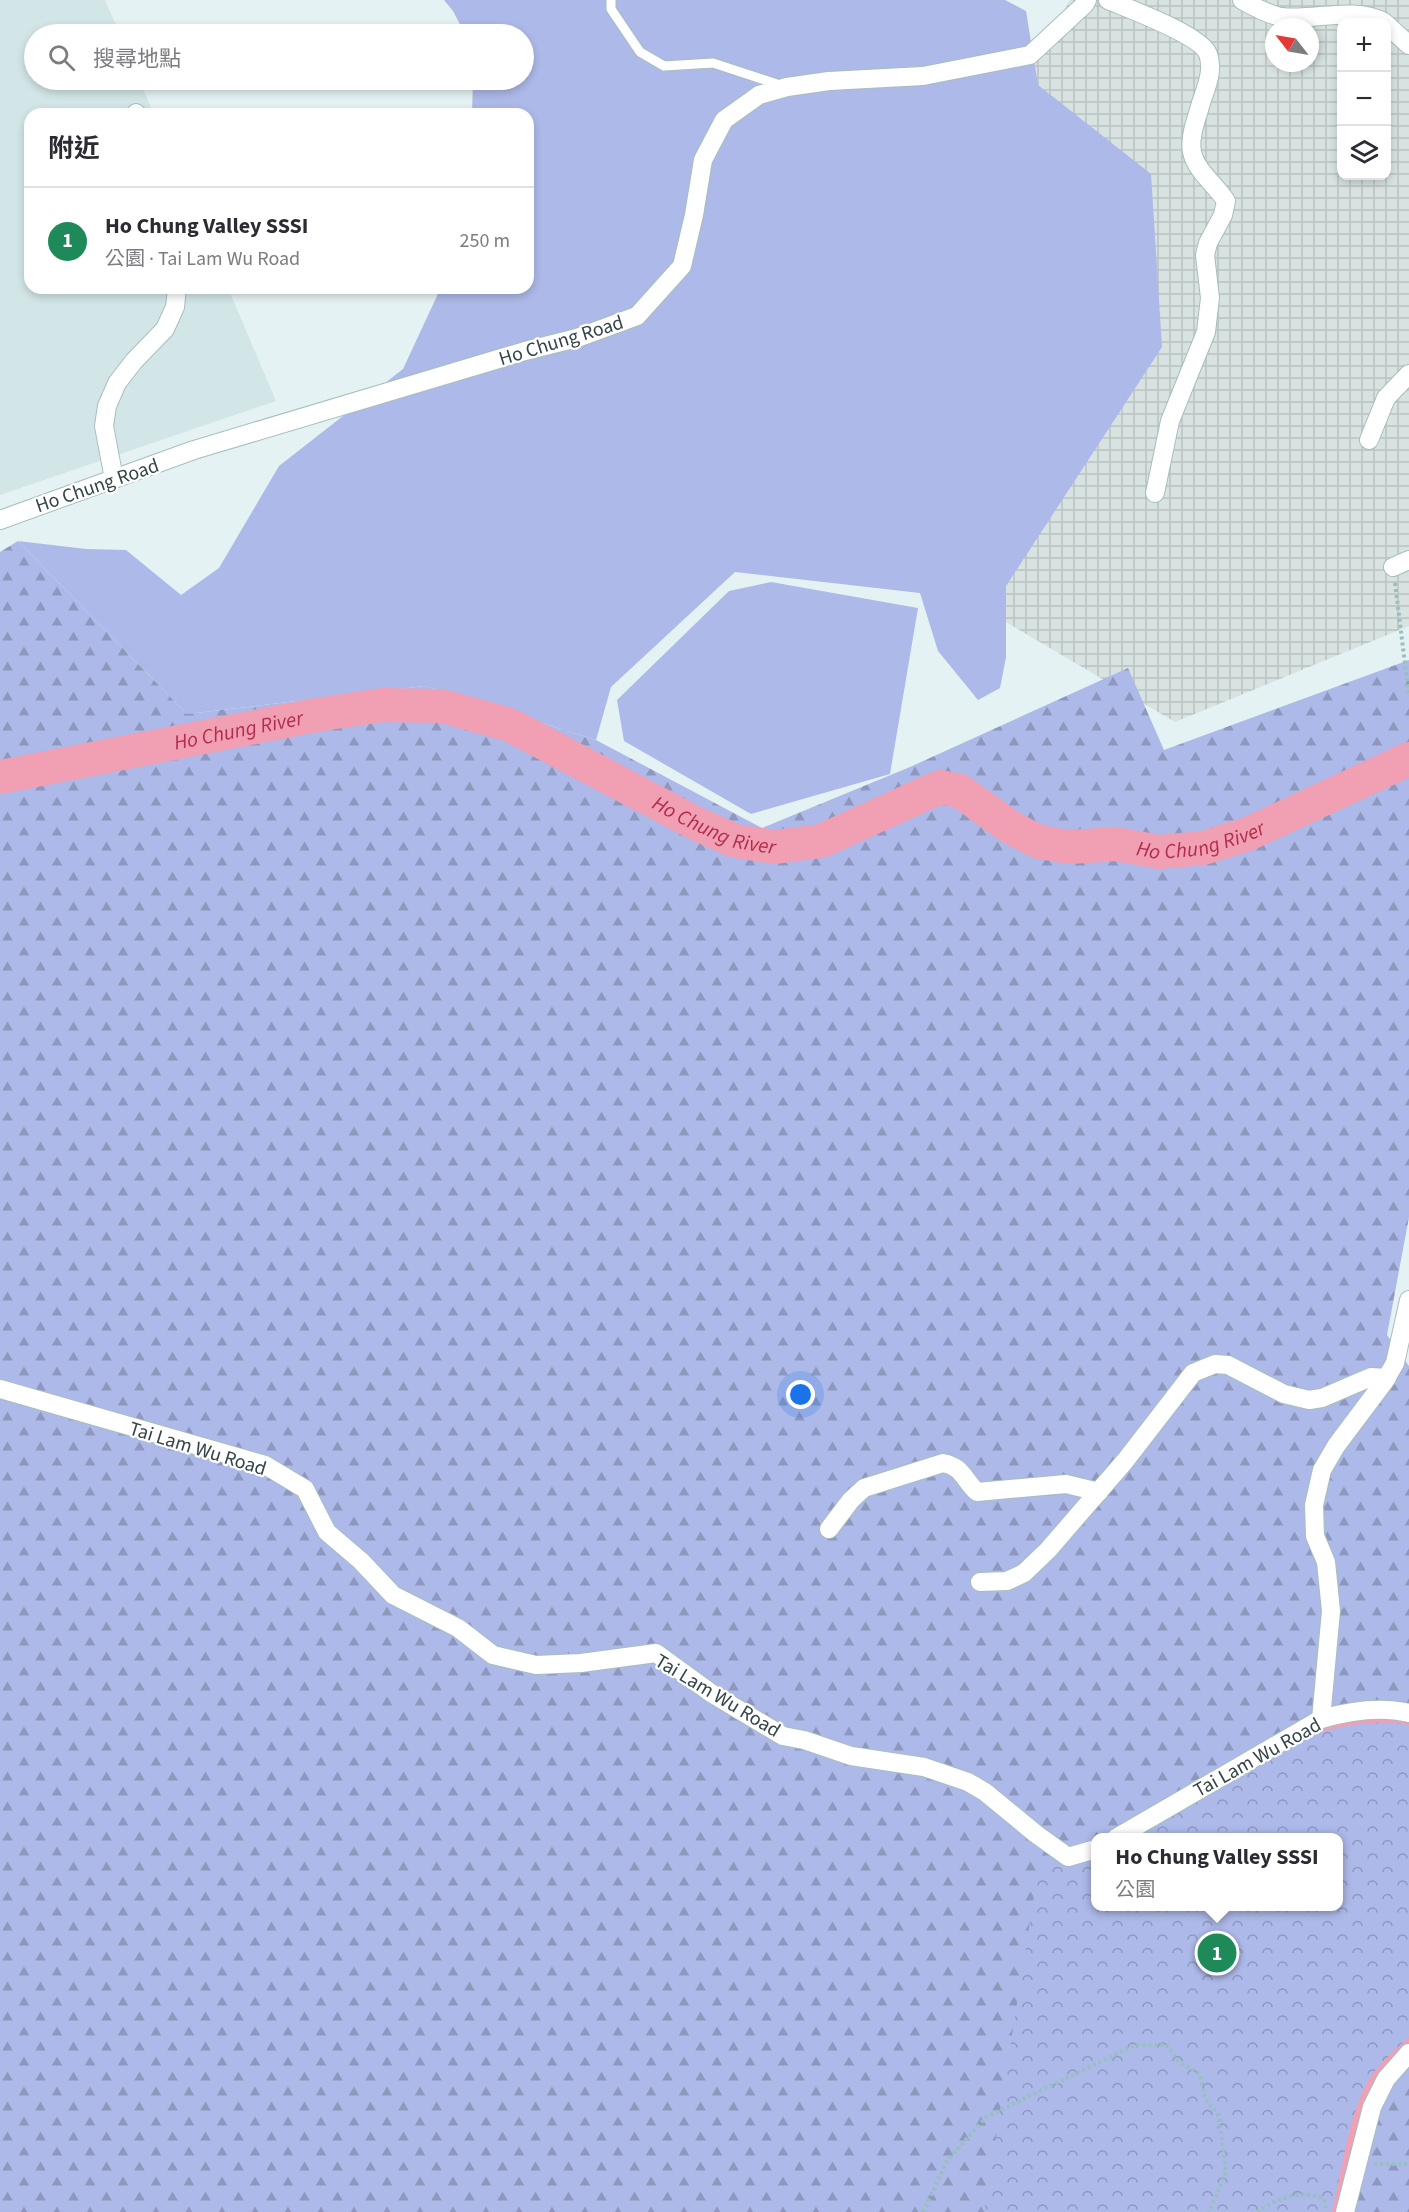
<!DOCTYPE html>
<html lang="zh-TW">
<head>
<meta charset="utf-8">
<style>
  body { margin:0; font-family:"Source Sans 3","Noto Sans TC",sans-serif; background:#f7f7f7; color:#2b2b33 }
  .controls { position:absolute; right:18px; top:18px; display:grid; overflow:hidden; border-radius:12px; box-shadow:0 3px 9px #0003 }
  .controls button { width:54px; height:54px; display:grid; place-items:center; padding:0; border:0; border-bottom:2px solid #e1e1e2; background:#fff; color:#2b2b33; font:30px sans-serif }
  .compass { position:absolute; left:1265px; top:18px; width:54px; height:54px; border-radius:50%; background:#fff; box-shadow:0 3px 9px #0003; rotate:301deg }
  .you { position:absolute; left:801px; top:1395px; width:21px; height:21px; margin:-15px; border:4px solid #fff; border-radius:50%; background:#1a73e8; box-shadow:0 0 0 9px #1a73e833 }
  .badge { display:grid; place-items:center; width:39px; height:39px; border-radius:50%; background:#1f8a59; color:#fff; font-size:20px; font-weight:700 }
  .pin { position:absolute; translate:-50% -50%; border:3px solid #fff; box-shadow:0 2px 6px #0006 }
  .popup { position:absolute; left:1091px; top:1833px; width:252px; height:78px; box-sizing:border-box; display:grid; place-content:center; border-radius:12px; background:#fff; filter:drop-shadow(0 2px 4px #0005); font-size:20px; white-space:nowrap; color:#7c7c81 }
  .popup b { font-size:22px; color:#2b2b33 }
  .popup::after { content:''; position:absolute; left:50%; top:100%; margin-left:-12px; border:12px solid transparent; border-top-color:#fff }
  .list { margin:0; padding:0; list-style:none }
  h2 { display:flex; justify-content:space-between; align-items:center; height:78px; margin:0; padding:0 24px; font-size:26px }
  h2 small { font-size:20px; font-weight:400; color:#7c7c81 }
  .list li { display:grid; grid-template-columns:39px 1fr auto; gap:18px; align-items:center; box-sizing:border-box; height:108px; padding:0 24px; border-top:2px solid #e1e1e2 }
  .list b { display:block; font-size:22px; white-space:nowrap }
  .list p { margin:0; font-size:20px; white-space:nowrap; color:#7c7c81 }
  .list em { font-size:20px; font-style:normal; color:#7c7c81 }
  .icon { flex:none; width:33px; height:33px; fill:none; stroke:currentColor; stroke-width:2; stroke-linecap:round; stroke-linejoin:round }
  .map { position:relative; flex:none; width:1409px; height:2212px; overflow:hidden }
  .search { position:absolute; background:#fff; box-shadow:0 3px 9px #0003; left:24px; top:24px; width:510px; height:66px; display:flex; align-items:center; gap:15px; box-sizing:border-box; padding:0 21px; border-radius:33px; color:#7c7c81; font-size:22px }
  .panel { position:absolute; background:#fff; box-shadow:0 3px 9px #0003; left:24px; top:108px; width:510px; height:186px; border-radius:18px }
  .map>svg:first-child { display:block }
  .residential { fill:#d3e6e7 }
  .industrial { fill:url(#industrial-grid); fill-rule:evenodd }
  .grass { fill:#adb9e8 }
  .forest { fill:url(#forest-firs); fill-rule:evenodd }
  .park { fill:url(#park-crowns) }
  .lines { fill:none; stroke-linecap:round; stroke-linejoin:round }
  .stream { stroke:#f19fb3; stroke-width:6 }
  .river { stroke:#f19fb3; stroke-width:34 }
  .service-casing { stroke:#a7bebe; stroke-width:11 }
  .minor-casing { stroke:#a7bebe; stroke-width:20 }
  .path { stroke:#98c0c0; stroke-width:4; stroke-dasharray:3 3; stroke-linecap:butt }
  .service { stroke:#fff; stroke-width:9 }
  .minor { stroke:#fff; stroke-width:18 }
  .labels { text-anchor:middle; stroke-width:4.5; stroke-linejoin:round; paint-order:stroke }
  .street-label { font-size:20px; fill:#344545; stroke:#fff }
  .water-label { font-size:21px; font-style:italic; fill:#b32c4b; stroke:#fff }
</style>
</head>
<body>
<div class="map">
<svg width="1409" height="2212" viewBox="0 0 1409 2212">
  <defs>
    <pattern id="industrial-grid" width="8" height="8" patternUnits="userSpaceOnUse" patternTransform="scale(1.5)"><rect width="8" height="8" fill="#d7e2e1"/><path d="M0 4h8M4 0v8" fill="none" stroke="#b9c3c2"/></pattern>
    <pattern id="forest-firs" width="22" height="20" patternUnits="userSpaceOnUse" patternTransform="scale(1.5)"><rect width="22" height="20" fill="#adb9e8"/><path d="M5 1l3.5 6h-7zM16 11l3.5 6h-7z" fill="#8e98be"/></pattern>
    <pattern id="park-crowns" width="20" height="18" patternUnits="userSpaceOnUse" patternTransform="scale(1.5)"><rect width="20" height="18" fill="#adb9e8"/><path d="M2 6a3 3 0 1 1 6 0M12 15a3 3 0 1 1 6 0" fill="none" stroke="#8e98be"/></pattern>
  </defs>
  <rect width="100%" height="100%" fill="#e5f2f3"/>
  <polygon class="residential" points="0,0 105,0 120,34 34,34 34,80 139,80 154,114 30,114 30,288 228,288 276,401 0,495"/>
  <path class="industrial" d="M1070,0h339v626l-234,96 -482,-285 236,-200zM1342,22h44v154h-44zM1274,27h36v36h-36z"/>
  <g class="grass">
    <polygon points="444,0 1005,0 1026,11 1038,85 1151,174 1162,347 1006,586 1006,657 1000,688 978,700 938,651 920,593 735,572 611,687 596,740 425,686 187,714 18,541 86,549 126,550 181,595 219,568 279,466 403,369 437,296 439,288 528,288 528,114 472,114 473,80 524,80 524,34 465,34 453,11"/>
    <polygon points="771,582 918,608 890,774 751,814 624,741 617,700 729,591"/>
  </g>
  <path class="forest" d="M18,541l169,173 238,-28 171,54 166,88 148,-61 218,-99 36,82 245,-90v557l-22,118 22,31v846h-1409v-1660zM1096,1838h242v68h-242z"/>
  <polygon class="park" points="1344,1717 1409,1717 1409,2046 1403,2051 1340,2212 984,2212 1040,1858 1061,1861 1095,1852 1096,1906 1338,1906 1338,1838 1125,1837 1314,1728"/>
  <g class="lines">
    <g class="stream">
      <path d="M1317,1731l6,-3c29,-6 56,-12 86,-6"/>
      <path d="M1335,2212c9,-37 17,-98 36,-130 10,-16 24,-28 38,-41"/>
    </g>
    <path class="river" id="s1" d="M0,777l316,-62 66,-10 60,1 68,19 183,97 42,19 40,6 46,-6 119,-54 20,4 50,36 29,15 31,5 46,-3 43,8 44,-4 45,-14 161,-75"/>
    <g class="service-casing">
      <polyline id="service" points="611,0 611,9 640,52 664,66 713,63 783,86"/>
    </g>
    <g class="minor-casing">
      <g id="minor">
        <path d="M1108,0c21,9 93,35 100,54 6,16 -2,34 -7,49 -4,15 -12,33 -9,49 4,19 24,33 34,49l-3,14 -15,28 -3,12 5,43 -4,34 -36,89 -15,72"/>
        <path d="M1242,0c10,6 28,15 39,17 34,4 71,-11 103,5"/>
        <polyline points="1386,24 1409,45"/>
        <polyline points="136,113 137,114"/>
        <polyline points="1369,440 1386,398 1409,374"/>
        <polyline points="114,479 104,426 107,406 117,383 134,361 165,329 175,307 177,288"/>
        <polyline points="0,520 194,450 525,351 577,338 637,316 682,266 694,215 703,160 724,120 759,95 787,87 829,81 923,76 1030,55 1084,5 1087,0"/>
        <polyline points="1393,567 1409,560"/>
        <polyline points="0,1389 265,1465 305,1489 327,1532 361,1561 393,1595 458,1628 493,1655 536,1665 581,1663 656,1653 711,1693 783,1736 804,1740 851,1756 924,1767 968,1782 985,1792 1036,1834 1068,1857 1096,1849"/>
        <path d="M829,1529l22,-29 13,-12 79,-25c20,4 20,16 34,29l89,-8 33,8"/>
        <polyline points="980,1582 1007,1581 1024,1573 1048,1550 1125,1461 1193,1373 1215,1364 1228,1365 1284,1394 1309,1400 1322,1398 1371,1377 1387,1378"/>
        <polyline points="1321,1719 1331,1611 1326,1562 1315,1536 1314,1505 1322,1470 1336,1446 1384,1382 1395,1363 1409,1300"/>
        <path d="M1116,1838l205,-119c28,-8 59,-13 88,-6"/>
        <polyline points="1345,2212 1372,2107 1386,2079 1409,2053"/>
      </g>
    </g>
    <g class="path">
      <polyline points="1395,583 1409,696"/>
      <polyline points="1374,2164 1409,2164"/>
      <polyline points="923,2212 947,2161 986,2117 1135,2045 1167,2045 1179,2062 1200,2074 1205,2098 1219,2116 1226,2172 1209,2212"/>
      <path d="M1257,2212c20,-13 44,-24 67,-13l2,12"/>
    </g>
    <use href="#service" class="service"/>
    <use href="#minor" class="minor"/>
  </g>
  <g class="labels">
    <g class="street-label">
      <text transform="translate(561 340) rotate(-17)" y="7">Ho Chung Road</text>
      <text transform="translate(97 485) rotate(-19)" y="7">Ho Chung Road</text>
      <text transform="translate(198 1448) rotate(17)" y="7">Tai Lam Wu Road</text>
      <text transform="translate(718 1695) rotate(31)" y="7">Tai Lam Wu Road</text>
      <text transform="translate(1257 1757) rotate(-29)" y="7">Tai Lam Wu Road</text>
    </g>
    <g class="water-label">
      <text dy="7" stroke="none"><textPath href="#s1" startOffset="243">Ho Chung River</textPath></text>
      <text dy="7" stroke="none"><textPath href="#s1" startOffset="748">Ho Chung River</textPath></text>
      <text dy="7" stroke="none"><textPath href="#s1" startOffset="1269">Ho Chung River</textPath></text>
    </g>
  </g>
</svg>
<div class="controls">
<button>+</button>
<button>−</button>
<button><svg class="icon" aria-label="layers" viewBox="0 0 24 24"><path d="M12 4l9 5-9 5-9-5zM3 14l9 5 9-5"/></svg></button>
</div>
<svg class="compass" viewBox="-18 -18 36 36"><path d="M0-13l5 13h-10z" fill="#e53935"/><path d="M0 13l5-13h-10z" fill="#7c7c81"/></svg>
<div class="you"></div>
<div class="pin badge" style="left:1217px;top:1953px">1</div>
<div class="popup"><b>Ho Chung Valley SSSI</b>公園</div>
<div class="search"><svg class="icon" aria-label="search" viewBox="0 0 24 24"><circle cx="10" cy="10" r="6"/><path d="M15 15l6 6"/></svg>搜尋地點</div>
<section class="panel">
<h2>附近<small></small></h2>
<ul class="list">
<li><span class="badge">1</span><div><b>Ho Chung Valley SSSI</b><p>公園 · Tai Lam Wu Road</p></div><em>250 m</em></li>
</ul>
</section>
</div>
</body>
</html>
